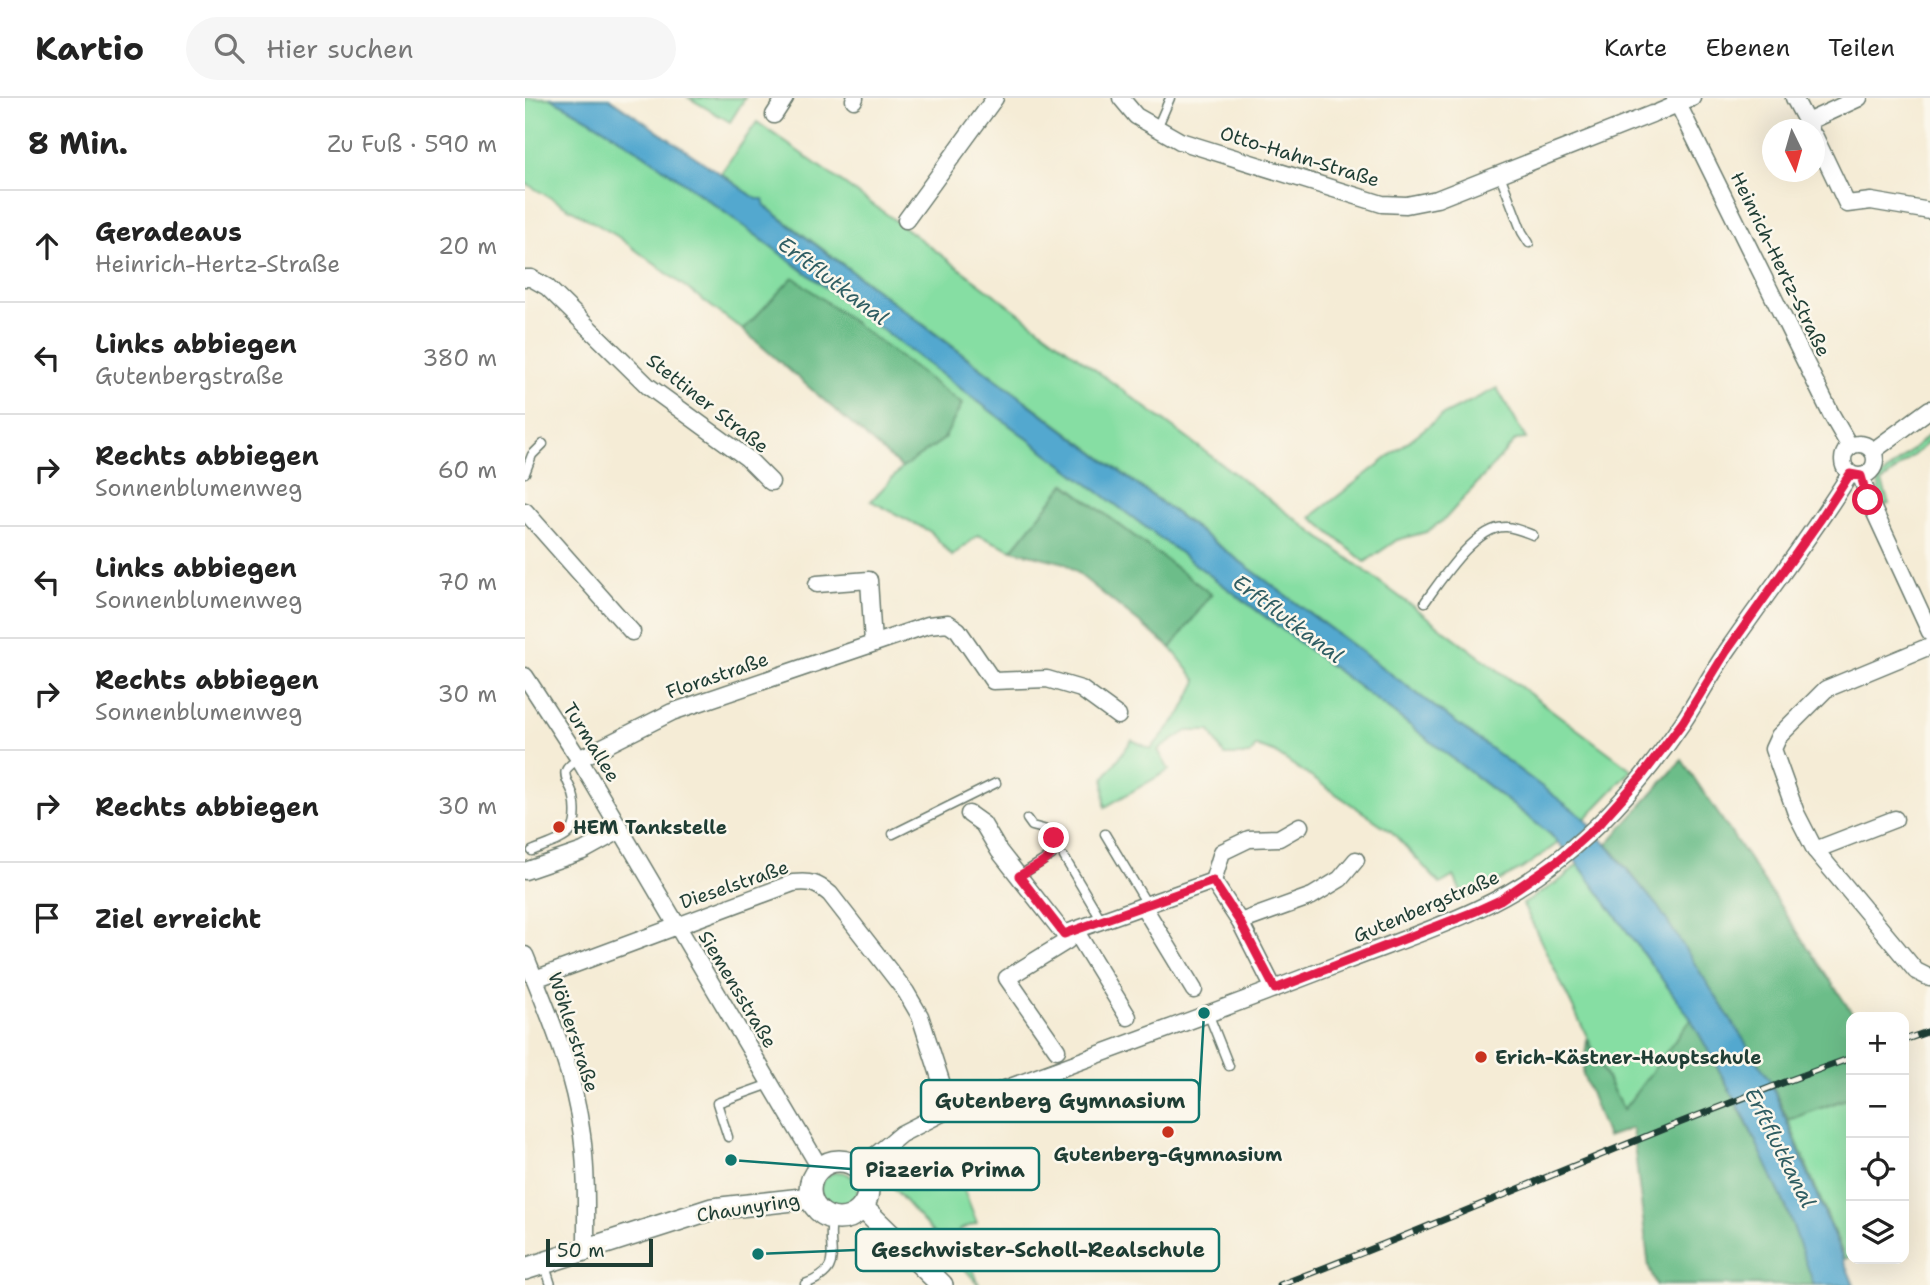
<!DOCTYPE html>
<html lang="de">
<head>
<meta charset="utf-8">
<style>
  body { margin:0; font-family:"Shantell Sans",sans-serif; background:#f6f6f6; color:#222 }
  .controls { position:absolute; right:21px; bottom:21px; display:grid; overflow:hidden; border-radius:14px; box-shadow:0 7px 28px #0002 }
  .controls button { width:63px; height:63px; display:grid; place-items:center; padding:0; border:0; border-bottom:2px solid #e0e0e0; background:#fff; color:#222; font:35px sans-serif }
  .compass { position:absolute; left:1237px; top:21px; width:63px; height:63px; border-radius:50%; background:#fff; box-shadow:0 7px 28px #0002; rotate:175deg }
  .scale { position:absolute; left:21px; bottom:18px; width:107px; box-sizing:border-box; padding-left:7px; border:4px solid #1f3d34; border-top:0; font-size:19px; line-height:24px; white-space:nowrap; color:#1f3d34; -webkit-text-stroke:5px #fbf7ec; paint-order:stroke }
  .stop { position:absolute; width:21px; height:21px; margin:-16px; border:5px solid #e11d48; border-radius:50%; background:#fff }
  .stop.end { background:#e11d48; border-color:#fff; box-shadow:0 2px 7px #0008 }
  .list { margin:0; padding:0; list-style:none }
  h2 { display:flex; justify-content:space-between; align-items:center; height:91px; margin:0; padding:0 28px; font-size:30px }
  h2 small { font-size:23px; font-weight:400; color:#767676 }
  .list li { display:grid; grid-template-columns:46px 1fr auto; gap:21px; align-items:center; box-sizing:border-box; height:112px; padding:0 28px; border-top:2px solid #e0e0e0 }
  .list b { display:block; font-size:26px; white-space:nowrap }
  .list p { margin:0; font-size:23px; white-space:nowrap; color:#767676 }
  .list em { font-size:23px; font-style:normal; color:#767676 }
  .icon { flex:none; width:38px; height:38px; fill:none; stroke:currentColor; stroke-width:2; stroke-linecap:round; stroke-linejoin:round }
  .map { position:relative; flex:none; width:1405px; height:1187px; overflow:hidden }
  header { display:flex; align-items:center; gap:42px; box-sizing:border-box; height:98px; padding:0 35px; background:#fff; border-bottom:2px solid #e0e0e0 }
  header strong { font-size:33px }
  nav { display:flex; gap:38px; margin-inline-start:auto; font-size:24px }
  .search { width:490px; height:63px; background:#f6f6f6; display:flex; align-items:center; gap:18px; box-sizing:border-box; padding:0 24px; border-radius:38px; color:#767676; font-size:26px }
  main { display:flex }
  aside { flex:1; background:#fff }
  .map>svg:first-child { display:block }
  .green { fill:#86dea3; stroke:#528e6c; stroke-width:2 }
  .forest { fill:#6cbd89; stroke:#467d5e; stroke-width:2 }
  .water { fill:#53a8cf; stroke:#397282; stroke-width:2 }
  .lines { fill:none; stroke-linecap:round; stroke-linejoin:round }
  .service-casing { stroke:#6a7a6d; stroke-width:11 }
  .minor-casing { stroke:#6a7a6d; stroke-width:19 }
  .tertiary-casing { stroke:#6a7a6d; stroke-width:24 }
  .service { stroke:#fff; stroke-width:8 }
  .minor { stroke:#fff; stroke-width:16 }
  .tertiary { stroke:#fff; stroke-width:21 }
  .rail-casing { stroke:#1f3d34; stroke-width:7 }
  .rail { stroke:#fbf7ec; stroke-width:4.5; stroke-dasharray:13; stroke-linecap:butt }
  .route { stroke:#e11d48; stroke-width:9 }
  .poi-dot { fill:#c8321e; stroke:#fbf7ec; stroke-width:2.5 }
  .labels { text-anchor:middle; stroke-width:5; stroke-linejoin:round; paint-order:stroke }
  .street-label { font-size:19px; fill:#1f3d34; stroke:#fbf7ec }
  .poi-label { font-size:19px; font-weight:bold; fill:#1f3d34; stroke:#fbf7ec; text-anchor:start }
  .water-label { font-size:21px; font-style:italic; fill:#2f5d62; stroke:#fbf7ec }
  .leader { fill:none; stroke:#0f766e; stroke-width:2.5 }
  .callout-dot { fill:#0f766e; stroke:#fbf7ec; stroke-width:2.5 }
  .callout { fill:#fbf7ec; stroke:#0f766e; stroke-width:2.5 }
  .callout-label { font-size:21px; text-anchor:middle; font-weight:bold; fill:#1f3d34 }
</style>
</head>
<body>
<header>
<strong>Kartio</strong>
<div class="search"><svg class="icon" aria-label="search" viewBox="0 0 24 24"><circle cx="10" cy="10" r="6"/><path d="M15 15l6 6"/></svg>Hier suchen</div>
<nav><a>Karte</a><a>Ebenen</a><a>Teilen</a></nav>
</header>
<main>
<aside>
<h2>8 Min.<small>Zu Fuß · 590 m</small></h2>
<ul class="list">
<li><svg class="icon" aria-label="ahead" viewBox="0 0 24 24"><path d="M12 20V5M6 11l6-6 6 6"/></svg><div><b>Geradeaus</b><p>Heinrich-Hertz-Straße</p></div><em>20 m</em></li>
<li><svg class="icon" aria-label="left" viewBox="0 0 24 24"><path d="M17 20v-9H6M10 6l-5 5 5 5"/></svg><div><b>Links abbiegen</b><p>Gutenbergstraße</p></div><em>380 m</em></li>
<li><svg class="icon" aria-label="right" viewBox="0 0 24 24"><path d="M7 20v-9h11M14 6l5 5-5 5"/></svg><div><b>Rechts abbiegen</b><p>Sonnenblumenweg</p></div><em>60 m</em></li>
<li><svg class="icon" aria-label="left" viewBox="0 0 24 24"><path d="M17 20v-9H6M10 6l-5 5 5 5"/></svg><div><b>Links abbiegen</b><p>Sonnenblumenweg</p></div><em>70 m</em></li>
<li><svg class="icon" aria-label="right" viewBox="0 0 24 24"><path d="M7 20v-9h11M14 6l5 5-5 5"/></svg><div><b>Rechts abbiegen</b><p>Sonnenblumenweg</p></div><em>30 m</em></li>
<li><svg class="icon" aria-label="right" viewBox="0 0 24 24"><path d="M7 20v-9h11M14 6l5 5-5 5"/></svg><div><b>Rechts abbiegen</b></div><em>30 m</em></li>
<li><svg class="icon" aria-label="arrive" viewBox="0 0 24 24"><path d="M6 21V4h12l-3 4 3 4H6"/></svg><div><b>Ziel erreicht</b></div></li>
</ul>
</aside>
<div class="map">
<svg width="1405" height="1187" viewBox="0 0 1405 1187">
  <rect width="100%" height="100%" fill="#fbf7ec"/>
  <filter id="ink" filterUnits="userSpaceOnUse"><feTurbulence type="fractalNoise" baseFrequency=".0143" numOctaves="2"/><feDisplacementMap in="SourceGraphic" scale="14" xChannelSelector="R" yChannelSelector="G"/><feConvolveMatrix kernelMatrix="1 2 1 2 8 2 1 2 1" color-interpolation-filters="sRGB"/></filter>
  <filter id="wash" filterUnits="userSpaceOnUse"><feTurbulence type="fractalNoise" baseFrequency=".00686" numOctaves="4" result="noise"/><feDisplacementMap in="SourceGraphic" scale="28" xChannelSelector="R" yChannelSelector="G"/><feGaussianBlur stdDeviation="1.57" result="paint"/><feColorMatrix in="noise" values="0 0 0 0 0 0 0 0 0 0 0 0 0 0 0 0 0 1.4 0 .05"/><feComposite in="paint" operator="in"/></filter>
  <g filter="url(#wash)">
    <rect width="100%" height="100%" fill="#f5ecd6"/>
    <g class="green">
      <polygon points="0,0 25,0 67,21 117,54 224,132 878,622 1025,736 1033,745 997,771 939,801 929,778 915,786 867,734 749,654 731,648 725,657 699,657 685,633 662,633 633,652 644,672 580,709 579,680 607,642 626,651 657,614 672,583 646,550 686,497 541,386 487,452 453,437 427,458 406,434 346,403 377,370 419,341 268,180 218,232 92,138 0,85"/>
      <polygon points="164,0 220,0 205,24"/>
      <polygon points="232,24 364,118 1107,672 1060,721 196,75"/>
      <polygon points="972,290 1001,341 991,342 920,421 901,434 872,442 840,464 786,419 916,318"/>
      <polygon points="1405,336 1405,343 1357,384 1364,406 1356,408 1353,382"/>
      <polygon points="1053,766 1166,921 1098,1013 998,806 1037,781"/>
      <polygon points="1326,999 1326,1158 1320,1161 1263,1022"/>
      <polygon points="405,1059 426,1059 452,1125 434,1132 454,1187 364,1085"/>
      <circle cx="314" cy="1093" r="19"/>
    </g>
    <g class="forest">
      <polygon points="268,179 437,306 419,341 377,370 218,232"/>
      <polygon points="540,386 686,496 646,550 540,465 487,452"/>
      <polygon points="1157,662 1327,915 1326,999 1263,1022 1244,981 1133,809 1082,746"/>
      <path d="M1166,921c47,86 94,172 123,266h-158l-7,-17 -17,-140 -25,9 -24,-63 4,-34 36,70z"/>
    </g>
    <path class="water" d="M25,0h59l148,101h6l2,7 24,19 796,594 73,88 111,172 85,206h-40l-27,-76 -43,-93 -53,-97 -113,-155 -28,-30 -147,-114 -654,-490c-65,-47 -128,-96 -199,-132z"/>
  </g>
  <g filter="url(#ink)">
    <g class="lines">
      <g class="service-casing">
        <g id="service">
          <polyline points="632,30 645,0"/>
          <polyline points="975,77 997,134 1004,145"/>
          <polyline points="0,375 7,357 18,346"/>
          <path d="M900,504c16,-22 52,-78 82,-75 9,1 18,5 26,8"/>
          <polyline points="368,736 471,685"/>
          <polyline points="580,736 622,806"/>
          <path d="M7,753c10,-5 32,-10 39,-20 7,-9 5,-32 0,-42 -9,-17 -8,-20 8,-30"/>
          <polyline points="539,759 577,823"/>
          <polyline points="494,778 527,757 531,746 526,733 507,728 502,721"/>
          <polyline points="683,915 704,968"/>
          <polyline points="203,1039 192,1005 245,986"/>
          <polyline points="20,1168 26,1187"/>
          <path d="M280,1186c41,-15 21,-32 27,-65"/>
        </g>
      </g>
      <g class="minor-casing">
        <g id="minor">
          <polyline points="596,0 611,18 655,43 857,106 881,107 912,101 1127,16"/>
          <polyline points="1150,0 1306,316 1325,349"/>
          <polyline points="1269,0 1286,32"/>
          <polyline points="329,2 330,0"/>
          <polyline points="1134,14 1167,0"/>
          <polyline points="249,17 260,0"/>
          <polyline points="1282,24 1334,0"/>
          <polyline points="1290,39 1322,106 1346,103 1405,113"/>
          <polyline points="381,122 470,0"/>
          <polyline points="0,180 6,180 22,189 123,288 222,360 246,384"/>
          <circle cx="1334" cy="362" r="16"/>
          <polyline points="1348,353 1405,311"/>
          <polyline points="1336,378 1344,402 1405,534"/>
          <polyline points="0,413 107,534"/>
          <polyline points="292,486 344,482 348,545"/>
          <polyline points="1405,548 1301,591 1254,638 1248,651 1271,715 1290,752 1391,873 1405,880"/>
          <polyline points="0,578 54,661 295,1070"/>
          <polyline points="54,661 147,614 403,527 423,525 433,532 468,583 522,581 556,591 593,618"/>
          <polyline points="444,716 458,726 474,753 539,836 688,783 715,824 749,891"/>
          <polyline points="1290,752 1370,721"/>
          <polyline points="0,773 58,753 96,732"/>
          <polyline points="688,783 697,754 724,741 754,740 775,728"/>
          <polyline points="618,808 669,892"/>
          <polyline points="715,824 787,798 815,781 831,762"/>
          <polyline points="550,832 603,919"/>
          <path d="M0,857c24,59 49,117 57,180 5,38 4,76 4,114"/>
          <path d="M10,881l258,-96c17,-2 24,0 37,11l76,98 14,24 30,93"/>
          <polyline points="532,952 482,880 542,843 539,836"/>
          <path d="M334,1071l42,-35 49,-25c131,-48 263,-96 394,-147 75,-29 153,-52 216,-104 48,-38 89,-86 123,-136 16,-24 29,-50 46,-74 40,-58 84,-114 121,-174"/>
        </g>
      </g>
      <g class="tertiary-casing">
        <g id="tertiary">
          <circle cx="314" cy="1092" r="29"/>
          <polyline points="338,1110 417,1187"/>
          <polyline points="0,1171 187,1111 286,1100"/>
        </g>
      </g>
      <use href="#service" class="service"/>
      <use href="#minor" class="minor"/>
      <use href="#tertiary" class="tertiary"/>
      <g class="rail-casing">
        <g id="rail">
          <polyline points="1379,942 1405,933"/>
          <path d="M755,1187c192,-73 378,-159 571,-227"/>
        </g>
      </g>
      <use href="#rail" class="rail"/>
    </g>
  </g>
  <g class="lines" filter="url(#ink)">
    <path class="route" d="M529,740c7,20 -21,29 -35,38l45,58 149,-53 27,41 35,67 201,-78 24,-11 60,-41 38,-34 43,-48 42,-55 43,-70 94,-132 30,-46 11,2 7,24"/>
  </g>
  <g class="poi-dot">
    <circle cx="34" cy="729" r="7"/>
    <circle cx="956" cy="959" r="7"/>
    <circle cx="643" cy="1034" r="7"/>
  </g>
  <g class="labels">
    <g class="street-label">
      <text transform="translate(775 58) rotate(17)" y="7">Otto-Hahn-Straße</text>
      <text transform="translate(1256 166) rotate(64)" y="7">Heinrich-Hertz-Straße</text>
      <text transform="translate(183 305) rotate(38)" y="7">Stettiner Straße</text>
      <text transform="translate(192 577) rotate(-19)" y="7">Florastraße</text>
      <text transform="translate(67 644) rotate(58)" y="7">Turmallee</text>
      <text transform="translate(209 786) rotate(-19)" y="7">Dieselstraße</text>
      <text transform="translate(901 808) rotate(-23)" y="7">Gutenbergstraße</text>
      <text transform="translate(213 891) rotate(59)" y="7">Siemensstraße</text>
      <text transform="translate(49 934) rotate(72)" y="7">Wöhlerstraße</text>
      <text transform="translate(223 1109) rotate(-9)" y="7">Chaunyring</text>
    </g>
    <g class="poi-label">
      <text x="48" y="736">HEM Tankstelle</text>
      <text x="970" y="966">Erich-Kästner-Hauptschule</text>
      <text x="643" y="1063" text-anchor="middle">Gutenberg-Gymnasium</text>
    </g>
    <g class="water-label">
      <text transform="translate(308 183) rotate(37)" y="7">Erftflutkanal</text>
      <text transform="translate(763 521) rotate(37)" y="7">Erftflutkanal</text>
      <text transform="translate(1255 1050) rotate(63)" y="7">Erftflutkanal</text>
    </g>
  </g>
  <path class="leader" d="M679 915L674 1003M206 1062L326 1071M233 1156L331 1152"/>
  <g class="callout-dot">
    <circle cx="679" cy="915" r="7"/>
    <circle cx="206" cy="1062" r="7"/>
    <circle cx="233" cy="1156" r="7"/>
  </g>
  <g class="callout">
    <rect x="396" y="982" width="278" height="42" rx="7"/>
    <rect x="326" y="1050" width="188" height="42" rx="7"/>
    <rect x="331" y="1131" width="363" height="42" rx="7"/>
  </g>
  <g class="callout-label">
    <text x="535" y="1010">Gutenberg Gymnasium</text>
    <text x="420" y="1079">Pizzeria Prima</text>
    <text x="513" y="1159">Geschwister-Scholl-Realschule</text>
  </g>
</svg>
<div class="controls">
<button>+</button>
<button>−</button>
<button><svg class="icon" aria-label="locate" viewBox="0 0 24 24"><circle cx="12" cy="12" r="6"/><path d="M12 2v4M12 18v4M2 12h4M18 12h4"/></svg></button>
<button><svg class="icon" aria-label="layers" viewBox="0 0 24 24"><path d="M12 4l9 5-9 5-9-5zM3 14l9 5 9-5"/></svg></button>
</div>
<svg class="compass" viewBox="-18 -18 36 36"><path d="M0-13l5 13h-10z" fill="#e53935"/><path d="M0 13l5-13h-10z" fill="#767676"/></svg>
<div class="scale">50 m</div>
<div class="stop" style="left:1343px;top:402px"></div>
<div class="stop end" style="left:529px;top:740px"></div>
</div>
</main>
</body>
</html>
